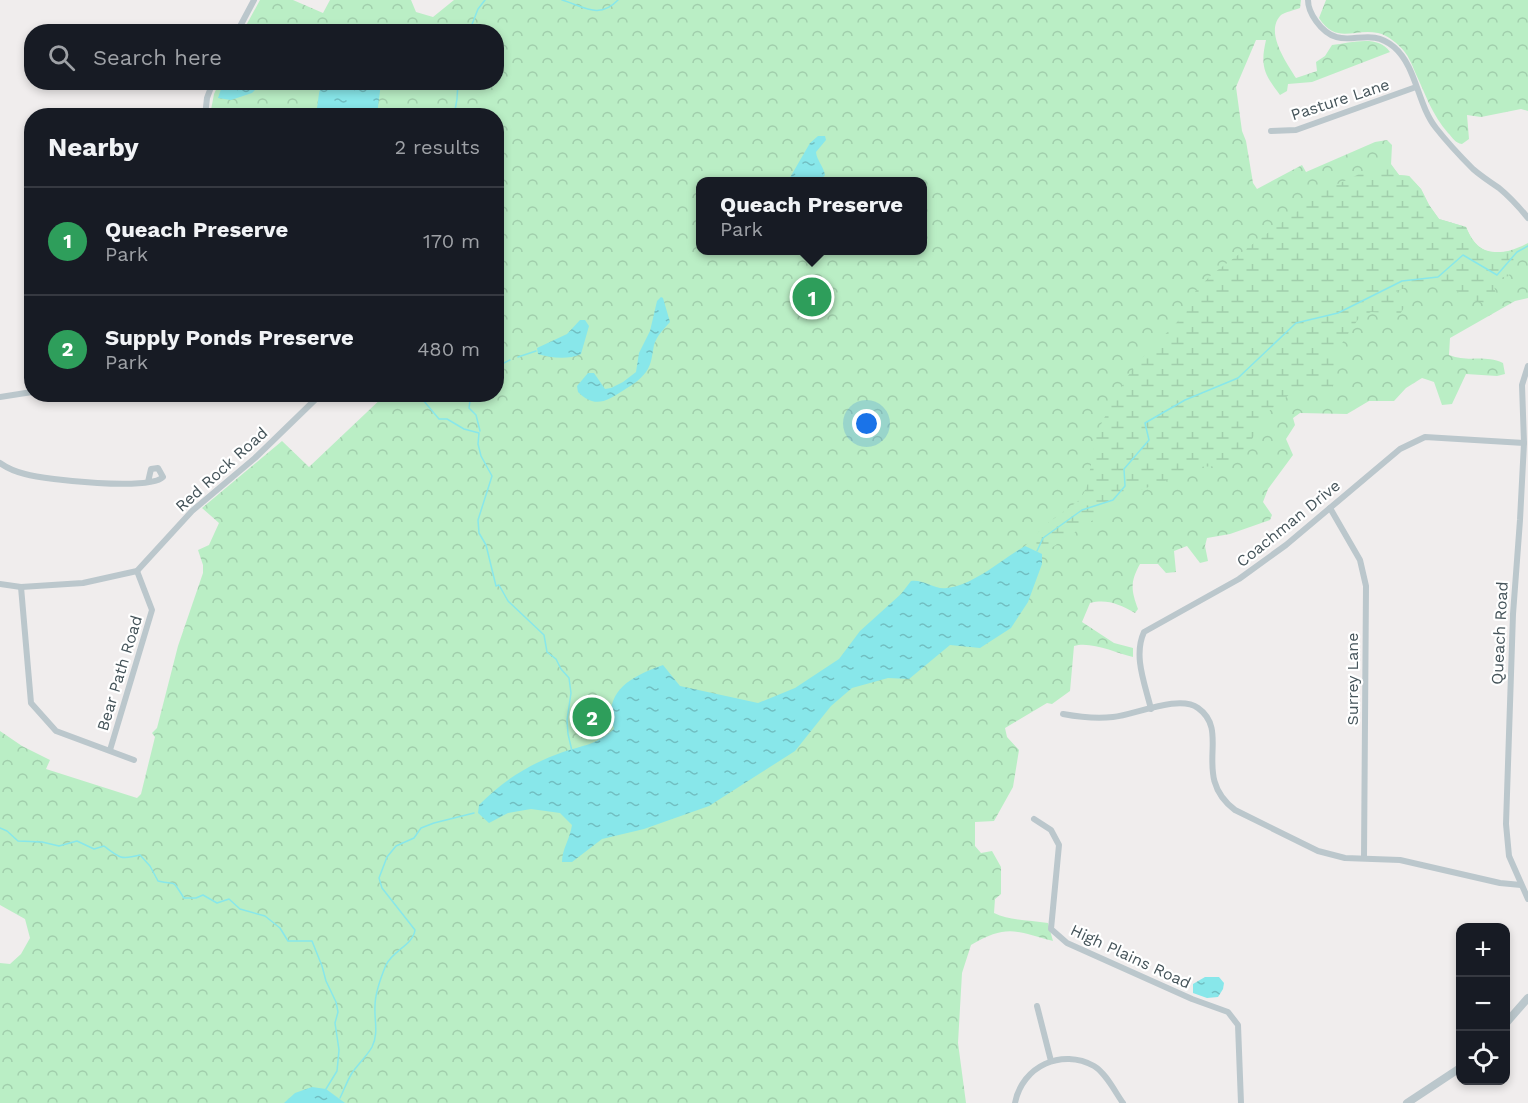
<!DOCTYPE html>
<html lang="en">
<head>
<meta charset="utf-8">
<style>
  body { margin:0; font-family:"Work Sans",sans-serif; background:#242831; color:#f1f3f6 }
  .controls { position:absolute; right:18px; bottom:18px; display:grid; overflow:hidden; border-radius:12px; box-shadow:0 3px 9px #0003 }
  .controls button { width:54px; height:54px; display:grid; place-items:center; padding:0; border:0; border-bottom:2px solid #363941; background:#171b24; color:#f1f3f6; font:30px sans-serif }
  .you { position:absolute; left:867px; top:424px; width:21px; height:21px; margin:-15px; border:4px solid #fff; border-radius:50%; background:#1a73e8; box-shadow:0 0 0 9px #1a73e833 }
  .badge { display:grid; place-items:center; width:39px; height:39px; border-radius:50%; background:#1b90dc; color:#fff; font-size:20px; font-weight:700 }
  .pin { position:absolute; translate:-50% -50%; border:3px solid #fff; box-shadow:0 2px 6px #0006 }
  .popup { position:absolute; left:696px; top:177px; width:231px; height:78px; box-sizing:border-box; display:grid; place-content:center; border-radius:12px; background:#171b24; filter:drop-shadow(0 2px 4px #0005); font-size:20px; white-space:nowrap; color:#9ea1a6 }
  .popup b { font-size:22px; color:#f1f3f6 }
  .popup::after { content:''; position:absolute; left:50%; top:100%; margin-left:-12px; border:12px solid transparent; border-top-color:#171b24 }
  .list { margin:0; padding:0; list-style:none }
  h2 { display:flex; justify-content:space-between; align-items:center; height:78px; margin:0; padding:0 24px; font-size:26px }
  h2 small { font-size:20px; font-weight:400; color:#9ea1a6 }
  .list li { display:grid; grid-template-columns:39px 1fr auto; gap:18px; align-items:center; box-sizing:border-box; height:108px; padding:0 24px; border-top:2px solid #363941 }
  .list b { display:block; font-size:22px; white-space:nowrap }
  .list p { margin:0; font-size:20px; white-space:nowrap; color:#9ea1a6 }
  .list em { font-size:20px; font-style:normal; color:#9ea1a6 }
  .icon { flex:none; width:33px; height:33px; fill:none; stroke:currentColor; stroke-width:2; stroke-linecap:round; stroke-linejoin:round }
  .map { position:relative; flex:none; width:1528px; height:1103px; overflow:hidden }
  .search { position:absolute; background:#171b24; box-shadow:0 3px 9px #0003; left:24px; top:24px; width:480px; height:66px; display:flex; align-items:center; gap:15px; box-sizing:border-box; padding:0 21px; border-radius:24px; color:#9ea1a6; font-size:22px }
  .panel { position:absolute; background:#171b24; box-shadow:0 3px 9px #0003; left:24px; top:108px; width:480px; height:294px; border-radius:24px }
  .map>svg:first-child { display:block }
  .forest { fill:url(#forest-crowns); fill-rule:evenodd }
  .wetland { fill:url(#wetland-marsh) }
  .water { fill:url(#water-ripples) }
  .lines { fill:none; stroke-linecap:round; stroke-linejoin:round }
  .stream { stroke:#88e7ea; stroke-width:1.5 }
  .minor { stroke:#bbc7cc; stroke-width:6 }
  .tertiary { stroke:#bbc7cc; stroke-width:8 }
  .labels { text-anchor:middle; stroke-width:4.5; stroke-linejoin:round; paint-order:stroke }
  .street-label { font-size:16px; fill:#45545a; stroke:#fff }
</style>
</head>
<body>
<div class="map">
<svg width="1528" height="1103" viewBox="0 0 1528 1103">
  <defs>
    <pattern id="forest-crowns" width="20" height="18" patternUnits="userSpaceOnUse" patternTransform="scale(1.5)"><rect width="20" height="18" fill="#baeec5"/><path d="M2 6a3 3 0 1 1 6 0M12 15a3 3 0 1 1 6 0" fill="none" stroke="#a1ceac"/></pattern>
    <pattern id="wetland-marsh" width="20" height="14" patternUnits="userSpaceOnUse" patternTransform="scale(1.5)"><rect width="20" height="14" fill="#baeec5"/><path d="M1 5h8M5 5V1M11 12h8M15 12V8" fill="none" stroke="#a1ceac"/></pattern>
    <pattern id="water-ripples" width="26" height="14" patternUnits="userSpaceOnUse" patternTransform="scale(1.5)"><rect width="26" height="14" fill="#88e7ea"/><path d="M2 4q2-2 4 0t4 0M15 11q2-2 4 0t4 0" fill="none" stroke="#71bec1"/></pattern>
  </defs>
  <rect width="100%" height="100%" fill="#f0eded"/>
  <g class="forest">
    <path d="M260,0h33l30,13 7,-13h81l5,12 17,5 21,-17h847l-1,8c-5,2 -15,4 -19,7 -17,17 6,48 15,63l21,-7 -1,-9 9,-6 7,-11c19,-2 46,-11 58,7l-78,30 -24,2 -1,7 -7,4c-16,-21 -20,-29 -14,-55h-10l-20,47 6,44 4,10 7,42 4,6 45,-24 4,7 69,-30 12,-2 5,5 -1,20 8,10 10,1 12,13 8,16 10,14 27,8c13,32 35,30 62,16v55l-13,3 -65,37 -1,17c21,8 33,-1 54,8l2,11 -8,2 -31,-2 -14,30 -10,1 -8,-23 -12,-4 -16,10 -12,13h-25l-22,13 -47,-1 -7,5 2,7 -9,14 7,16 -25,34 -5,13 9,13 -2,5 -40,14 -23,4 -2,8 3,15 -8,2 -13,-17 -13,5 2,21 -10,1 -8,-9h-18c-10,18 -9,26 -2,45l-3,4c-16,-9 -28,-14 -45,-10l-8,19 32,21 19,5v9c-17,-4 -42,-16 -59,-11l-4,45 -18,13 -5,-1 -42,25 2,9 12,13 -6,37 -19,34 -19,1v24l6,7 11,-2 9,16v27l-6,5 -1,14c17,8 36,7 54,10l5,18c-37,-10 -46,-17 -82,4l-9,28 -4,70 8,60h-966v-140l10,1 11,-10 9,-16 -5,-19 -25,-14v-174l22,15 28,14 -4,9 91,29 4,-4 14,-57 -3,-4 5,-5 21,-82 25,-73v-8l-5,-15 11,-5 10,-22 -17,-15 80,-67 27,26 76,-72 111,-1v-278l-286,-1 4,-21 5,-11 277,-1v-50l-253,-1zM701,182h222v68h-222z"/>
    <path d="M1326,0h202v111l-7,-2 -40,8 -14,-2 2,24 -7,5c-7,-1 -9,-6 -14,-11 -16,-18 -23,-40 -33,-61 -3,-7 -6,-15 -11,-21 -6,-7 -16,-16 -26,-18 -25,-5 -41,12 -59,-15z"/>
  </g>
  <path class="wetland" d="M1391,164l8,11 10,1 12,13 8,16 10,14 27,8c10,24 20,27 45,24l3,9 -5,16 -10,2 -6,4 3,12 -2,9 -5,2 -22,-7 -19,-12 -30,-4 -21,9 -1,6 7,5 1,6 -4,6 -29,-2 -12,6 -23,34 -1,31 -4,6 -25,-3 -11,4 -27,22 -29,49 -17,5 -28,1 -29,14 -30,11 -93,62 -17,-8 20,-21 36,-26 6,-13 10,-54 18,-35 20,-32 51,-52 6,-18 19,-20 116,-86 39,-18z"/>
  <g class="water">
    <path d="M223,83c12,-1 25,-3 32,7l-3,3 -21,7 -13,-2z"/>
    <path d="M323,83h58l-4,32h-63c6,-8 2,-21 9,-32z"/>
    <path d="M818,136h7l1,4 -10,12c1,9 7,13 9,23l-5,6h-32l22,-38z"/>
    <path d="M661,297l2,1 7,24c-6,7 -13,13 -16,23 -2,10 -2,18 -8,27 -6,8 -14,13 -22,18 -17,11 -29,19 -46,2l-1,-6 11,-13h6l11,16 6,-1 12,-6 13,-10 3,-19 11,-22 7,-30z"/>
    <path d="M580,320h5l4,6 -8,28c-13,6 -30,4 -43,0l-1,-6 30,-14z"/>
    <path d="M1025,546l17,8v10l-14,38 -17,26 -31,20 -30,-3 -41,34 -21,-1 -36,10 -21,18 -36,45 -86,55 -65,23 -42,10 -30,23h-10c0,-13 8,-23 10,-37l-12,-12 -29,-4 -23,4 -19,10 -11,-10 1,-8c23,-24 52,-42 84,-53 21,-7 33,-7 51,-23 -1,-6 -3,-13 -3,-19 3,-27 31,-37 52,-45l17,21 78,17 37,-15 44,-29 21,-28 41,-37 10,-13c13,-2 23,9 36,7 27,-3 54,-28 78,-42z"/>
    <polygon points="1205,977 1219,977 1224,983 1223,989 1218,997 1207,998 1193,993 1193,984"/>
    <polygon points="312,1087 326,1089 345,1103 284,1103 295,1093"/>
  </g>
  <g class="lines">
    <g class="stream">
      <path d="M562,0c21,6 37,20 56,0"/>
      <polyline points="469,32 478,9 485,0"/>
      <polyline points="454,116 457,99 458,82"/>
      <polyline points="518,357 536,351"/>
      <polyline points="496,367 510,360"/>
      <polyline points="420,394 423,400 439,419 447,419 464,429 479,433 478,444 481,456 492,476 478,520 479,533 486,545 496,586 499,585 508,601 544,635 547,652 556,659 561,669 569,678 571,693 567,720 568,734 572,751"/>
      <polyline points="471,394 469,408 476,415 480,431"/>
      <polyline points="1037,551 1043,538 1082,510 1113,500 1125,486 1124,469 1149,440 1145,423 1185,400 1238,378 1296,323 1338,313 1402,281 1438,277 1463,255 1497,275 1517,252 1528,246"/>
      <path d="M0,828l7,3 11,10 24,1 17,4 18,-5 17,8 10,-3c15,12 17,14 36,9l10,11 8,15c21,5 12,-4 26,17h12l7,-3 14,8 12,-4 11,10 25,7 15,12 8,13h24l10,25 4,15 10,21 2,10 -3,11 4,27 -2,21 -11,18"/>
      <path d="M340,1098c4,-8 7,-17 12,-25 6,-9 15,-17 20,-26 7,-14 2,-27 3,-41 0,-13 6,-29 11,-41 6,-14 27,-20 29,-35l-33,-42 -3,-10 8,-21 9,-11 18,-8 7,-10 13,-5 40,-10"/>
    </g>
    <g class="minor">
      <path d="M1308,0c0,8 3,14 8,21 26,36 49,1 78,26 23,20 23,57 42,81 11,14 24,28 37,41 8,7 17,13 26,19 11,9 20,19 29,30"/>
      <polyline points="237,32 254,0"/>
      <polyline points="205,116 207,98 213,82"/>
      <polyline points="1271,131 1296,130 1416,87"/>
      <polyline points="1528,366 1522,385 1524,443 1520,520 1513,614 1506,824 1509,856 1528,899"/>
      <polyline points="0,397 32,392"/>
      <path d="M0,463c7,5 17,9 25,11 22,6 125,17 138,3l-5,-9 -7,1 -3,13"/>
      <polyline points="1330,508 1360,560 1366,586 1364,858"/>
      <polyline points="0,584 21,587 83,583 137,571 192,511 255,458 321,394"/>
      <polyline points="21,587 31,703 56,731 134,760"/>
      <path d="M1151,709c-6,-25 -18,-53 -7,-77l95,-53 47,-34 114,-96 25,-12 99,6"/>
      <path d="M1063,714c16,3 33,5 50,3 22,-2 66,-23 85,-9 34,24 -8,68 37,102l83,41 27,7 55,2 100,23 21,2"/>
      <polyline points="110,750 152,610 137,571"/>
      <polyline points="1034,819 1051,830 1059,845 1051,929 1067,943 1192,999 1228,1012 1238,1025 1241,1103"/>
      <polyline points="1037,1006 1051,1061"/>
      <path d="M1015,1103c7,-37 47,-55 79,-37 12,7 21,26 29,37"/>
    </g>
    <g class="tertiary">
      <polyline points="1506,1023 1528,998"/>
      <polyline points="1407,1103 1460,1068"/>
    </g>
  </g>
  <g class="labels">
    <g class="street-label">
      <text transform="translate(1340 99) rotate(-18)" y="6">Pasture Lane</text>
      <text transform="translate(221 469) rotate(-42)" y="6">Red Rock Road</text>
      <text transform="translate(1288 523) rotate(-39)" y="6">Coachman Drive</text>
      <text transform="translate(1499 633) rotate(-87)" y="6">Queach Road</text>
      <text transform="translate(119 673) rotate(-73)" y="6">Bear Path Road</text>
      <text transform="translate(1352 679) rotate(-90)" y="6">Surrey Lane</text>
      <text transform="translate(1131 956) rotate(25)" y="6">High Plains Road</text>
    </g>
  </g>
</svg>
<div class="controls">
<button>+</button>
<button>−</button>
<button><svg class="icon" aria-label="locate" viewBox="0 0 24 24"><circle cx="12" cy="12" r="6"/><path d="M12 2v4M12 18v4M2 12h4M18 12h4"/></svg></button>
</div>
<div class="you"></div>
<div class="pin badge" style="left:812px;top:297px;background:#2e9e5b">1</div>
<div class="popup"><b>Queach Preserve</b>Park</div>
<div class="pin badge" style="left:592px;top:717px;background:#2e9e5b">2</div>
<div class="search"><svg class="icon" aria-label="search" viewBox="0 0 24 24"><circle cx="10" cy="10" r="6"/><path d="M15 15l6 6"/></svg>Search here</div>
<section class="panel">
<h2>Nearby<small>2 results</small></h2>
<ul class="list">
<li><span class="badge" style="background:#2e9e5b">1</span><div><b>Queach Preserve</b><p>Park</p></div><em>170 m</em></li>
<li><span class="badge" style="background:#2e9e5b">2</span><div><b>Supply Ponds Preserve</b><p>Park</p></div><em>480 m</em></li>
</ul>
</section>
</div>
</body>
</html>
